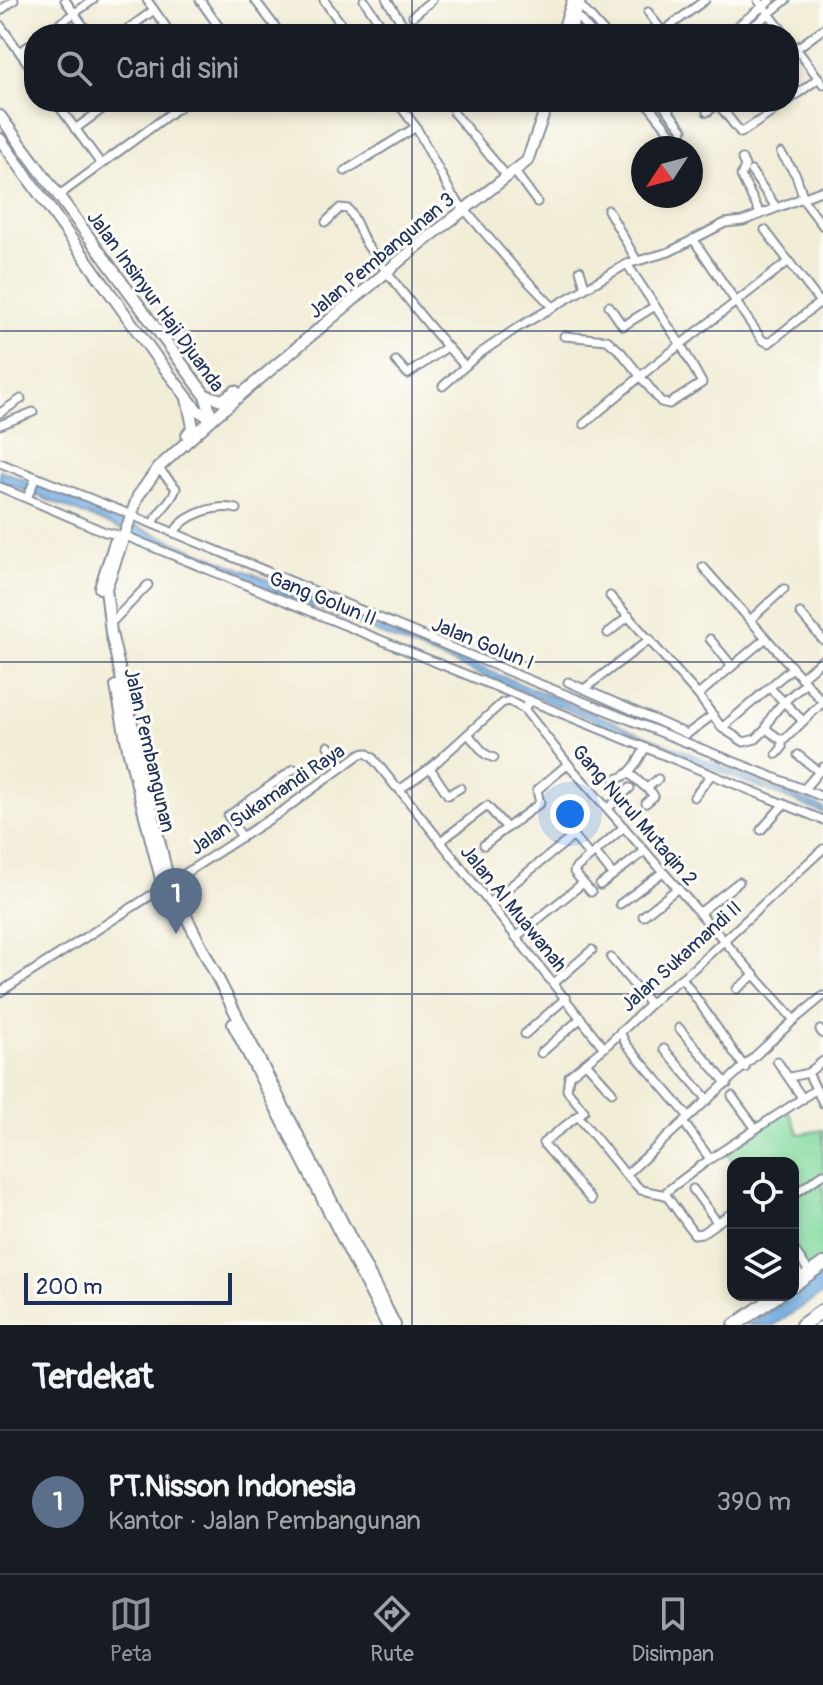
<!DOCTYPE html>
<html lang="id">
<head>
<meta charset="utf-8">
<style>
  body { margin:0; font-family:Pangolin,sans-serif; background:#242831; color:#f1f3f6 }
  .controls { position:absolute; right:24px; bottom:24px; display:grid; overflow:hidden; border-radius:16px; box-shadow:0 4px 12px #0003 }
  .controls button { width:72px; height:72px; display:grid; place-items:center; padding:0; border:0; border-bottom:2px solid #363941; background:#171b24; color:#f1f3f6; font:40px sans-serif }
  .compass { position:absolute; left:631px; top:136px; width:72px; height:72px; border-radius:50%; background:#171b24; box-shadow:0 4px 12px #0003; rotate:234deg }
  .scale { position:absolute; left:24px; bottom:20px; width:208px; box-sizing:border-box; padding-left:8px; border:4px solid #1b2f5e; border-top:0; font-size:22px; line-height:28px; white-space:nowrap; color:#1b2f5e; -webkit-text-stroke:6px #fdfcf7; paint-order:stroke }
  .you { position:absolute; left:570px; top:814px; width:28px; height:28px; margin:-20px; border:6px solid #fff; border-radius:50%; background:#1a73e8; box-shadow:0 0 0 12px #1a73e833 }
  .badge { display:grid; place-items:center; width:52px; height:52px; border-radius:50%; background:#8c9099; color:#fff; font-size:26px; font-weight:700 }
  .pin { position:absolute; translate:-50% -66px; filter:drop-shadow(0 2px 4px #0008) }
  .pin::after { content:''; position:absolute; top:42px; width:28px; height:24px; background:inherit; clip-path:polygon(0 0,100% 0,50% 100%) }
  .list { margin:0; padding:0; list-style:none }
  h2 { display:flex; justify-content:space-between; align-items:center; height:104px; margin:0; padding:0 32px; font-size:34px }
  h2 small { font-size:26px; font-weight:400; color:#9ea1a6 }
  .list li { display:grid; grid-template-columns:52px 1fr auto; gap:24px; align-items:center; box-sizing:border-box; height:144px; padding:0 32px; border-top:2px solid #363941 }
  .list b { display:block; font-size:30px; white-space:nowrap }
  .list p { margin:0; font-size:26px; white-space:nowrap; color:#9ea1a6 }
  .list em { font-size:26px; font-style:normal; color:#9ea1a6 }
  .icon { flex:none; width:44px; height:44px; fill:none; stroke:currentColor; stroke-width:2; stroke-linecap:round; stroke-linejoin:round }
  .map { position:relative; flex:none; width:823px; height:1325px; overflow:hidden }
  .search { position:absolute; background:#171b24; box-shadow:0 4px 12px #0003; left:24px; right:24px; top:24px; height:88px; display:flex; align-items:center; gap:20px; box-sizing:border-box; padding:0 28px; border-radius:32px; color:#9ea1a6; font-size:30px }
  .sheet { height:248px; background:#171b24 }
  nav { display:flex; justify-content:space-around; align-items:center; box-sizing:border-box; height:112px; border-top:2px solid #363941; background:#171b24; font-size:22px; color:#9ea1a6 }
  nav a { display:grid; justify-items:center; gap:4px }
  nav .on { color:#8c9099 }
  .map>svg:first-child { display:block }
  .green { fill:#81da9f; stroke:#4e847e; stroke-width:2 }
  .water { fill:#6eaadf; stroke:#446c9e; stroke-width:2 }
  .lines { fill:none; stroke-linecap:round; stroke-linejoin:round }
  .street-casing { stroke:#868e9a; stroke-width:11 }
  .secondary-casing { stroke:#868e9a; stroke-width:14 }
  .primary-casing { stroke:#868e9a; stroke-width:16 }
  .street { stroke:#fff; stroke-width:7 }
  .secondary { stroke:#fff; stroke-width:10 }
  .primary { stroke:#fff; stroke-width:12 }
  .grid { fill:none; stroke:#1b2f5e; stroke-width:2; stroke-opacity:0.55 }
  .labels { text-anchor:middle; stroke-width:6; stroke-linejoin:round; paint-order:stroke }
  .street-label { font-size:20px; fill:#1b2f5e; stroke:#fdfcf7 }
</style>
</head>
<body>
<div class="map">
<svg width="823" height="1325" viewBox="0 0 823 1325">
  <rect width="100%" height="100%" fill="#fdfcf7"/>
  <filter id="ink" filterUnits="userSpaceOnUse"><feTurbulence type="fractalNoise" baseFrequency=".0125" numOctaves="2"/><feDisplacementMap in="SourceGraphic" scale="16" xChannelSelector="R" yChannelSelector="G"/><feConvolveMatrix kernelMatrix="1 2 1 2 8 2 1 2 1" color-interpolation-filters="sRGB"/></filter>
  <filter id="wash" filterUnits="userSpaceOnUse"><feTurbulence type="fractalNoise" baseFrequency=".006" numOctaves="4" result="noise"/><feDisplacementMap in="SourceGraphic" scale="32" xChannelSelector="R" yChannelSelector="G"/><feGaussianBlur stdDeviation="1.8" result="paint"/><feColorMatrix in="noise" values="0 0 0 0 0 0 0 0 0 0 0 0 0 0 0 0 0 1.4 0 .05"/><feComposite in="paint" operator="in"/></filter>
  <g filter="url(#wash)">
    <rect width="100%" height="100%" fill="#f2edd7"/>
    <polygon class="green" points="788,1110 799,1134 823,1130 823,1268 807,1281 793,1259 793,1163 733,1163 727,1153"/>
    <g class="water">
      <polygon points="0,470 823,808 823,813 6,483 0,480"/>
      <polygon points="823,1272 823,1293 819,1296 774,1325 748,1325"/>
    </g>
  </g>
  <g filter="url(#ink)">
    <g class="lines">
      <g class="street-casing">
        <g id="street">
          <polyline points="65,0 89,34"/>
          <polyline points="147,0 171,34"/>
          <polyline points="200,0 224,34"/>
          <polyline points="255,0 280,33"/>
          <polyline points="324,0 348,34"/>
          <polyline points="364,0 387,34"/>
          <polyline points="387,0 409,34"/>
          <polyline points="758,0 785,34"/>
          <polyline points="578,3 606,34"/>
          <polyline points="0,11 14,0"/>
          <polyline points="573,11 592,34"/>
          <polyline points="648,12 664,34"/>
          <polyline points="413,16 432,0"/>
          <polyline points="0,25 34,72"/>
          <polyline points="662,32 705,0"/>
          <polyline points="45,34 93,0"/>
          <polyline points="121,34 154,10"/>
          <polyline points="727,34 771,0"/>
          <polyline points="743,34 786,0"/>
          <polyline points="789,39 823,84"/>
          <polyline points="20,52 34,42"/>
          <polyline points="789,54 823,29"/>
          <polyline points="789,100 819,78"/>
          <polyline points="56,102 101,164"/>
          <polyline points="397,102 416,127 452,195 514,267 552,306"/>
          <polyline points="646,102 673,136 679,139 683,130 661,102"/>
          <polyline points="718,104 741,133 787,102"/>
          <polyline points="707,112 719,103"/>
          <polyline points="454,113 505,174"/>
          <polyline points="75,129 112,102"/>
          <polyline points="781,153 796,175 803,196"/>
          <polyline points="742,159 745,166 741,176 760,213"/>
          <polyline points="345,171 416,127"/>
          <polyline points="751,171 776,207"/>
          <polyline points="515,172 537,202"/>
          <polyline points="58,196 186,102"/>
          <polyline points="801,197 823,226"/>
          <polyline points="608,210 637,261"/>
          <path d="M326,222l14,-14 8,1c10,12 12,27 21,39 30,41 61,81 96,118"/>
          <polyline points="765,230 822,305"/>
          <polyline points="693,239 762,340 769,343 820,302"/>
          <polyline points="580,270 585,287"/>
          <polyline points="609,306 623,326 655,306"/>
          <polyline points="564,336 607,340 621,352 661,402 669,404 702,383 681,345 627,264"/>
          <polyline points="396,361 408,374 447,347"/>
          <polyline points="443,386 479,354 517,328 627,264 669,252 725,223 743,221 823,190"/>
          <polyline points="0,413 21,399"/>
          <polyline points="584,424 654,365 789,261"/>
          <polyline points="0,425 33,412"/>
          <polyline points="0,463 127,513"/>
          <polyline points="0,487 105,532 128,537 823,820"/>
          <polyline points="27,498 36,477"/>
          <polyline points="131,515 532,681 823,797"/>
          <path d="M153,524c5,-14 20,-23 23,-36l-18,-20"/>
          <path d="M174,533c10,-19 43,-29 63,-24"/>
          <polyline points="703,567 823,702 785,739 780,739 766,729"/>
          <path d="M610,596l88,99 24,33 22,14 12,-3 10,-10c4,-18 26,-34 40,-46"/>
          <polyline points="800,613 823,640"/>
          <polyline points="750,620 784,589"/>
          <polyline points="109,621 114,620 148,585"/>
          <polyline points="608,633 629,616"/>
          <polyline points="710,639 732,666"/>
          <polyline points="801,678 823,659"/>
          <polyline points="568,682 687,734 713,715"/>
          <polyline points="770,688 803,721"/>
          <polyline points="584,689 650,639"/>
          <polyline points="698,695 766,638"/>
          <polyline points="524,709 568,764 794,1020"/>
          <polyline points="722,728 792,668"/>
          <polyline points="468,734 485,754 494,758"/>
          <polyline points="328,746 344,766"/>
          <polyline points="777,754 782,748 782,740"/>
          <polyline points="798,755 818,771"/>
          <polyline points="430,768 448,795 460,788"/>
          <polyline points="629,773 652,793 654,796 646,803"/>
          <path d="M615,779c16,-2 23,-18 30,-31"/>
          <polyline points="647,788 658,779"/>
          <polyline points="399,789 604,1048"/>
          <polyline points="804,789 823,767"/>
          <polyline points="694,797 711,775"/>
          <polyline points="608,808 630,788"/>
          <polyline points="761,830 784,804"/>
          <polyline points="242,837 228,816 294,769"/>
          <polyline points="441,841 487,806 507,828"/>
          <polyline points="484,845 540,803 537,790 568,764"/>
          <polyline points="595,852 613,875"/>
          <polyline points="600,885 645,851"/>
          <polyline points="591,892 574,872 575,869 624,827"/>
          <polyline points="489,903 571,838 575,838 590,856"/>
          <polyline points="620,904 663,872"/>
          <polyline points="699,913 739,882"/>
          <polyline points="643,916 678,888"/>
          <polyline points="516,937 583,883"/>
          <polyline points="611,958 650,1004"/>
          <polyline points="682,978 745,1068"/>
          <polyline points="554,983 592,950"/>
          <polyline points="737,989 754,975"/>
          <polyline points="0,992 284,810 360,754 366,753 372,757 396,787 402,788 430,768 502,703 509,701 524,709 530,700"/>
          <polyline points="679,1028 727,1084"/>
          <polyline points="820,1030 823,1034"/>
          <polyline points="620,1032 626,1044 689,1117"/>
          <polyline points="525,1034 566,998"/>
          <polyline points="664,1049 708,1100"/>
          <polyline points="541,1053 581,1018"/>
          <polyline points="777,1061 803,1099"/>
          <polyline points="586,1063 612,1092"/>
          <polyline points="808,1073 823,1103"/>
          <polyline points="790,1077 808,1073 823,1061"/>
          <polyline points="732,1096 756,1129"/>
          <polyline points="578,1116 626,1175 641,1190 666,1195 694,1234 702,1233 733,1212"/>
          <polyline points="687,1127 710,1159"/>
          <polyline points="626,1175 794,1020 823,996"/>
          <polyline points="693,1189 717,1222"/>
          <polyline points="666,1195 667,1191 710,1159 815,1090"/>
          <polyline points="793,1195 823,1174"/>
          <polyline points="591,1200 543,1143 584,1111 567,1090 569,1076 604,1048 662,993 693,969 823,849"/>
          <polyline points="793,1248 810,1273"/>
          <polyline points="793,1264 802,1278"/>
        </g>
      </g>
      <g class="secondary-casing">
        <g id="secondary">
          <polyline points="562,34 573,0"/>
          <polyline points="569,34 580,0"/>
          <polyline points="0,116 205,395 212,419"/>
          <polyline points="0,139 156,357 197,410 212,419"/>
          <polyline points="205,395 222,400 235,391"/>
          <polyline points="187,398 193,427 187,435"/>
          <polyline points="100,588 115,542"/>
          <polyline points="116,686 128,749 163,887 177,914"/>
          <polyline points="233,1024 387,1325"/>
          <polyline points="395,1325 169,883 111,633 106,588 138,496 158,468 212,419 415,248 527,161 548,102"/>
        </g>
      </g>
      <g class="primary-casing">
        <g id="primary">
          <polyline points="793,1285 823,1264"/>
          <polyline points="735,1325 778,1295"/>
          <polyline points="802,1325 823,1310"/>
        </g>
      </g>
      <use href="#street" class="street"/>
      <use href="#secondary" class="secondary"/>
      <use href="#primary" class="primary"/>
    </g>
  </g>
  <path class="grid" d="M412,0v34M412,102v1223M0,331h823M0,662h823M0,994h823"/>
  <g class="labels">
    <g class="street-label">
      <text transform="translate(381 255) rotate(-40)" y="7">Jalan Pembangunan 3</text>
      <text transform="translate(156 301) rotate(54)" y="7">Jalan Insinyur Haji Djuanda</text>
      <text transform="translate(323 598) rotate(22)" y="7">Gang Golun II</text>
      <text transform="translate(483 643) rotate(22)" y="7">Jalan Golun I</text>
      <text transform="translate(150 750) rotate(77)" y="7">Jalan Pembangunan</text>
      <text transform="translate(267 799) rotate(-34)" y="7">Jalan Sukamandi Raya</text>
      <text transform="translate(635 815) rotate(49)" y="7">Gang Nurul Mutaqin 2</text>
      <text transform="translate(514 908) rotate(51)" y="7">Jalan Al Muawanah</text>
      <text transform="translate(681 956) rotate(-42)" y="7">Jalan Sukamandi II</text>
    </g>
  </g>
</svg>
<div class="controls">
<button><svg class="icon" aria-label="locate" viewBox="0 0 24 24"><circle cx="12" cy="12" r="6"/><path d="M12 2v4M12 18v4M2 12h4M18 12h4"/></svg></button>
<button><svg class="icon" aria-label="layers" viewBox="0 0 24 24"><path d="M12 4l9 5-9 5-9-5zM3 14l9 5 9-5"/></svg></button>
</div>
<svg class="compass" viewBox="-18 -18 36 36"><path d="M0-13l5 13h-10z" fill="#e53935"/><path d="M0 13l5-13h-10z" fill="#9ea1a6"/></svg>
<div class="scale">200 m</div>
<div class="you"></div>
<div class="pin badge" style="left:176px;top:934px;background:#5c6f8a">1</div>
<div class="search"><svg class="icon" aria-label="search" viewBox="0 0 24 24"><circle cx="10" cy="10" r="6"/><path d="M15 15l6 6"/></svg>Cari di sini</div>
</div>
<section class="sheet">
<h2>Terdekat<small></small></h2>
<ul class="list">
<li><span class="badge" style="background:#5c6f8a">1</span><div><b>PT.Nisson Indonesia</b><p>Kantor · Jalan Pembangunan</p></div><em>390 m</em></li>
</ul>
</section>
<nav>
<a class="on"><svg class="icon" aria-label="map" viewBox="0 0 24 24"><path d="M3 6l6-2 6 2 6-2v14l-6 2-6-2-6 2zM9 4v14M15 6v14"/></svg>Peta</a>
<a><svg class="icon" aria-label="directions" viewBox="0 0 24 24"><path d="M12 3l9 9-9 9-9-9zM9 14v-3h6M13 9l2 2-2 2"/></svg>Rute</a>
<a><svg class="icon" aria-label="saved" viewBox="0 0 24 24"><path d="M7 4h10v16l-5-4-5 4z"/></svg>Disimpan</a>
</nav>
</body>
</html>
